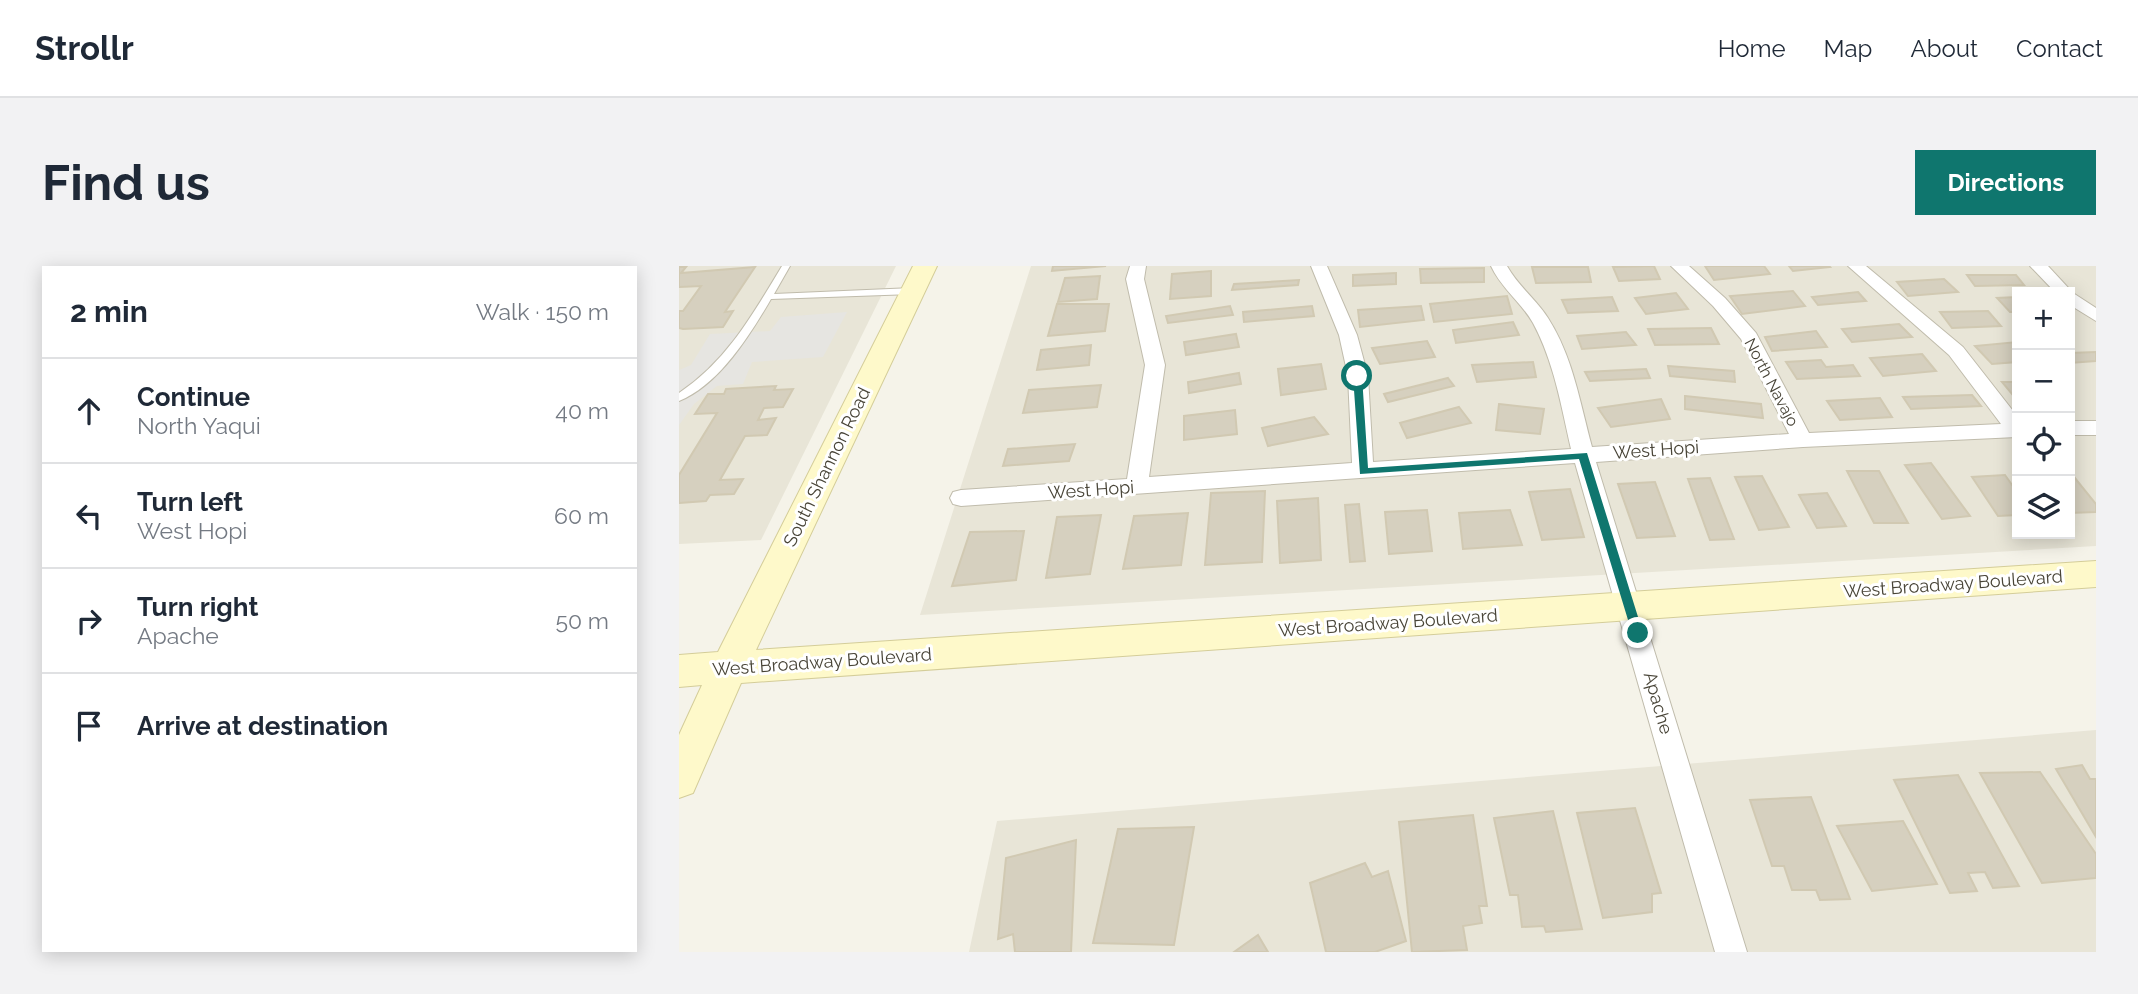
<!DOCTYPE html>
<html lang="en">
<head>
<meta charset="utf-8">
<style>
  body { margin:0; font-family:Raleway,sans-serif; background:#f2f2f3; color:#1f2937 }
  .controls { position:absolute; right:21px; top:21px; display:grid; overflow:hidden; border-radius:0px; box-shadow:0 4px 18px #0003 }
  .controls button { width:63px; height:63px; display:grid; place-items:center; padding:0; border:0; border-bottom:2px solid #e0e1e3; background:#fff; color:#1f2937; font:35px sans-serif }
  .stop { position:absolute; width:21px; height:21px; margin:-16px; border:5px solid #0f766e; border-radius:50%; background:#fff }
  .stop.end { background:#0f766e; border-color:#fff; box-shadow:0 2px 7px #0008 }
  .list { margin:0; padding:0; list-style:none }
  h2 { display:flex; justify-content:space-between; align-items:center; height:91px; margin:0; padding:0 28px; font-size:30px }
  h2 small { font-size:23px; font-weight:400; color:#747a83 }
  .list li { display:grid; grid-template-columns:46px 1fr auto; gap:21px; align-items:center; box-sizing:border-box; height:105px; padding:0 28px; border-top:2px solid #e0e1e3 }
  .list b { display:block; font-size:26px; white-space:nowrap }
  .list p { margin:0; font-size:23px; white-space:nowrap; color:#747a83 }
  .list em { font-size:23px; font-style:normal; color:#747a83 }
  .icon { flex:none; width:38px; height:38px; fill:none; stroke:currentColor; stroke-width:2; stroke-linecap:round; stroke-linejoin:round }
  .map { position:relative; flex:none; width:1417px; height:686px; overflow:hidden; border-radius:0px }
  header { display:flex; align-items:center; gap:42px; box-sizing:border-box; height:98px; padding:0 35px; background:#fff; border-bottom:2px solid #e0e1e3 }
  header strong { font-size:33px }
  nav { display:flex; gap:38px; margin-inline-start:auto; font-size:24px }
  .intro { display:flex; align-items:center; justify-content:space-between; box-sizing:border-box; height:168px; padding:0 42px }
  h1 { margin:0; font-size:49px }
  .button { padding:18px 32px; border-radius:0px; background:#0f766e; color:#fff; font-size:24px; font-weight:700 }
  main { display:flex; gap:42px; padding:0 42px }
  aside { flex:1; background:#fff; border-radius:0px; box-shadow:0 4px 18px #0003 }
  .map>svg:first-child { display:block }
  .residential { fill:#e8e5d7; fill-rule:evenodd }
  .parking { fill:#e6e5e1 }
  .building { fill:#d6d0bf; stroke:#d1c9b2; stroke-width:2 }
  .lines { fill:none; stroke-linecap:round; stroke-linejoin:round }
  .lane-casing { stroke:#c0bcac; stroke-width:2 }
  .street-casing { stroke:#c0bcac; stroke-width:2 }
  .secondary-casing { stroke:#d4cd99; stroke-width:2 }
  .lane { fill:#fff; fill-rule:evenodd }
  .street { fill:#fff; fill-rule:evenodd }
  .secondary { fill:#fef9ca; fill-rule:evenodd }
  .route { fill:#0f766e }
  .labels { text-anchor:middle; stroke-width:6; stroke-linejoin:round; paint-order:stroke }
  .far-street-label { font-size:16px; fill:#484437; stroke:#fff }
  .street-label { font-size:18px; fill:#484437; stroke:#fff }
</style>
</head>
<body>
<header>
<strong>Strollr</strong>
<nav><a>Home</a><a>Map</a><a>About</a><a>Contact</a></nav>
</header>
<div class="intro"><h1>Find us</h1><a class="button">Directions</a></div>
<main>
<aside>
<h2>2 min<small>Walk · 150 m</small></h2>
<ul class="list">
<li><svg class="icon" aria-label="ahead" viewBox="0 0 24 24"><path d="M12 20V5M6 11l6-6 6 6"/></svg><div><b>Continue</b><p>North Yaqui</p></div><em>40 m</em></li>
<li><svg class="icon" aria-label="left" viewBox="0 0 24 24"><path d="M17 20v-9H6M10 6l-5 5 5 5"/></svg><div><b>Turn left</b><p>West Hopi</p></div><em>60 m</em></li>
<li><svg class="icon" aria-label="right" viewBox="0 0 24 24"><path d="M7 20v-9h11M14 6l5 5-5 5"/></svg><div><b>Turn right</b><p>Apache</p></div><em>50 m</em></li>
<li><svg class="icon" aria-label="arrive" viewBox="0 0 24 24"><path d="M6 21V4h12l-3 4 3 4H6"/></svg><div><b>Arrive at destination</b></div></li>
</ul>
</aside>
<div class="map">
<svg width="1417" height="686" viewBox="0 0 1417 686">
  <rect width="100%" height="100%" fill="#f5f3e9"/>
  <g class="residential">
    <polygon points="0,0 217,0 82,274 0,278"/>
    <path d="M352,0h1065v280l-1176,69zM1338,26h53v242h-53z"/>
    <polygon points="1417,464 1417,686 290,686 318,555"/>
  </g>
  <polygon class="parking" points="168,46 144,91 73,96 64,118 38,120 15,138 0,159 0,104 12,99 31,68 91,65 102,51"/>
  <g class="building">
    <polygon points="374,0 427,0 373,5"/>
    <polygon points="975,0 981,13 940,15 934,1"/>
    <polygon points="1026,0 1085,0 1091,8 1035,14"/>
    <polygon points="1110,0 1150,0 1151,1 1114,5"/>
    <polygon points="0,1 7,1 2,7 76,1 46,46 54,45 44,61 4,63 0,62 0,45 4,45 22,20 0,21"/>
    <polygon points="853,1 909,1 912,16 857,17"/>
    <polygon points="805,2 805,16 742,17 741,3"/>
    <polygon points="532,5 532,30 491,33 493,8"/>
    <polygon points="717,7 717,18 674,20 674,9"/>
    <polygon points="1288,9 1337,9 1345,19 1296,20"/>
    <polygon points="421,10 418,33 379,36 386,12"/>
    <polygon points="1265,13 1279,26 1229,30 1218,16"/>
    <polygon points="620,14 619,19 553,24 555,18"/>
    <polygon points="1114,25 1126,40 1063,48 1051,30"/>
    <polygon points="1179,26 1187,35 1139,39 1133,31"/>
    <polygon points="997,27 1009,43 967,48 956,32"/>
    <polygon points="828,30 833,48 755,56 751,38"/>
    <polygon points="933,31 939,45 889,47 883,34"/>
    <polygon points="1338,31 1338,46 1331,46 1318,32"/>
    <polygon points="378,38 430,38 426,65 369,70"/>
    <polygon points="551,40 554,49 489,57 487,50"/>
    <polygon points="633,40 635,50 565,56 564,46"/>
    <polygon points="742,40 745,54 681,61 679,44"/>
    <polygon points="1309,45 1322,60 1273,62 1261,46"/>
    <polygon points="834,56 840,69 777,77 774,64"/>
    <polygon points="1220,58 1233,71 1173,76 1163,63"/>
    <polygon points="1032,62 1040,78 976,79 969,63"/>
    <polygon points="1137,65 1148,81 1093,85 1086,71"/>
    <polygon points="947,66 957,79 903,83 898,70"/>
    <polygon points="557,68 560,81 507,89 505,76"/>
    <polygon points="748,75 756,91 701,98 693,82"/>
    <polygon points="1338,76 1338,96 1313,98 1296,80"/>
    <polygon points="412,79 410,99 358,104 362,84"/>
    <polygon points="1417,86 1417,95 1391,97 1391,87"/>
    <polygon points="1243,88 1257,105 1204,110 1191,92"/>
    <polygon points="1142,94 1147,101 1174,99 1181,110 1118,113 1107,96"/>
    <polygon points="854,96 857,111 798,116 793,99"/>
    <polygon points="642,98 647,123 602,129 599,103"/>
    <polygon points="989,100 1055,105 1056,116 991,110"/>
    <polygon points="967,103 971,112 911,115 906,106"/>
    <polygon points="560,107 562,118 510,127 509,116"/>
    <polygon points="769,112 775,120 709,136 705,128"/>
    <polygon points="1323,116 1338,116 1338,134"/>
    <polygon points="422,119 418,141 344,147 350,124"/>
    <polygon points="97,120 95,124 114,123 104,141 85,142 79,154 97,152 88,169 66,170 41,214 64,213 55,228 31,229 27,235 0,237 0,209 38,147 16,148 29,128 45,128 47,123"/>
    <polygon points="1293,129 1302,140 1232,143 1224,131"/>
    <polygon points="1006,130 1082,138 1084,152 1006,143"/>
    <polygon points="1201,132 1213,151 1161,154 1148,135"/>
    <polygon points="982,133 991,153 932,161 919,142"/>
    <polygon points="820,138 865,143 861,168 817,164"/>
    <polygon points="780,141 792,157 728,172 721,157"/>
    <polygon points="556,144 558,168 505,174 505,150"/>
    <polygon points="635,151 649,168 589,180 583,162"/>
    <polygon points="396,178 390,195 324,200 329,183"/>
    <polygon points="1252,197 1291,250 1263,253 1226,199"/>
    <polygon points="1168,205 1200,205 1229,257 1195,257"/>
    <polygon points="1391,206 1417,238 1417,246 1391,247"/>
    <polygon points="1326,209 1338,226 1338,249 1319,250 1293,211"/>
    <polygon points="1083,210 1110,261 1080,264 1056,211"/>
    <polygon points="1031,212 1055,273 1031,274 1009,213"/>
    <polygon points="976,216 996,270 958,272 939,218"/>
    <polygon points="891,223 905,271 863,274 850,226"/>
    <polygon points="586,225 583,296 526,299 532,227"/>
    <polygon points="1148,227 1167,260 1138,262 1120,229"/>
    <polygon points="639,232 642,294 601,297 598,235"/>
    <polygon points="680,238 686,295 671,296 666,239"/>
    <polygon points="748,244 753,285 710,288 706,246"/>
    <polygon points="831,244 843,279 784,283 780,247"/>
    <polygon points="509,247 502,299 444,303 455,250"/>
    <polygon points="422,249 411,308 367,312 378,251"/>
    <polygon points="345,265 337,314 273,320 291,266"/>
    <polygon points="1403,499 1411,513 1417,513 1417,571 1377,503"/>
    <polygon points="1361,506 1417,588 1417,612 1363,617 1301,507"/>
    <polygon points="1279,509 1340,620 1314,622 1306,606 1289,607 1298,625 1271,627 1215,514"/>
    <polygon points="1132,531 1171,633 1141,634 1137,624 1113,624 1105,600 1093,600 1071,534"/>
    <polygon points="956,542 982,627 973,628 973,646 924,652 898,547"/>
    <polygon points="874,545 903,663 867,666 865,660 843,661 839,629 831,629 815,552"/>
    <polygon points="794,549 808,640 800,640 803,657 784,660 788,684 733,686 720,556"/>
    <polygon points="1224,555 1258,618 1193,625 1158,560"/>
    <polygon points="515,561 495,679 414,677 439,563"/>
    <polygon points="397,574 392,686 336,686 334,668 319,673 327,592"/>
    <polygon points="686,597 693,611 709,605 727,675 696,686 647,686 631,617"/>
    <polygon points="579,669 589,686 555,686"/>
  </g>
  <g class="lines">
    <g class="lane-casing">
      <path id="lane" d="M103,0h8l-16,28 139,-6 4,3 -4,3 -142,5c-21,36 -52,86 -92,102v-8c48,-32 74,-79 103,-127z"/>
    </g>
    <g class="street-casing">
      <g id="street">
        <path d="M451,0h16l-2,13 21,86 -16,112 203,-14 -4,-87 -9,-41 -28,-69h16l30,69 11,41 5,86 198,-13c-10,-44 -17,-87 -38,-126 -12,-21 -32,-35 -42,-57h16c11,20 29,33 41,52 25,39 32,85 44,129l197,-13 -48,-95 -28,-33 -42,-40h18l36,32 31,35 53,100 192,-9 -52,-69 -101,-89h18l97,81 54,69v21l-214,10 -207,15 151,490h-32l-140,-489 -614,43 -8,-2 -3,-6 3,-6 8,-2 166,-11 18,-114 -19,-86z"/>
        <polygon points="1351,0 1369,0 1394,27 1417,42 1417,55 1391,39 1391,26 1376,26"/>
        <rect x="1391" y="155" width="26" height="14"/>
      </g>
    </g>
    <g class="secondary-casing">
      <polygon id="secondary" points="234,0 258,0 77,384 1417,295 1417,321 62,417 14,527 0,532 0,469 23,419 0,421 0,389 39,386"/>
    </g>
    <use href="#lane" class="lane"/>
    <use href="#street" class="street"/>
    <use href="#secondary" class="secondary"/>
  </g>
  <polygon class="route" points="678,107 683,110 689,202 908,187 964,367 963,370 955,370 953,367 900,193 681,208 674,110"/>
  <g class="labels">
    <g class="far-street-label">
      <text transform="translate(1093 116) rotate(62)" y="6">North Navajo</text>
    </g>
    <g class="street-label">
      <text transform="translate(977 184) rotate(-4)" y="6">West Hopi</text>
      <text transform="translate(148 201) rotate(-64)" y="6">South Shannon Road</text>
      <text transform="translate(412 224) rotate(-4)" y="6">West Hopi</text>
      <text transform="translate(1274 318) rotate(-4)" y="6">West Broadway Boulevard</text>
      <text transform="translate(709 357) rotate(-4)" y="6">West Broadway Boulevard</text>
      <text transform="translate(143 396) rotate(-4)" y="6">West Broadway Boulevard</text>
      <text transform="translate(979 437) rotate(74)" y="6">Apache</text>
    </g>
  </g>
</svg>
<div class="controls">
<button>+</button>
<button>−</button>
<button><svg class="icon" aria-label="locate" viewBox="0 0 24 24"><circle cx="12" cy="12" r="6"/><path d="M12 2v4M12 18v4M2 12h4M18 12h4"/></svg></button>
<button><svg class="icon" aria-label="layers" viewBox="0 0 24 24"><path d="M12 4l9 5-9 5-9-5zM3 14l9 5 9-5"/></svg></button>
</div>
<div class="stop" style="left:678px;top:110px"></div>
<div class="stop end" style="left:959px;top:367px"></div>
</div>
</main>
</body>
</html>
